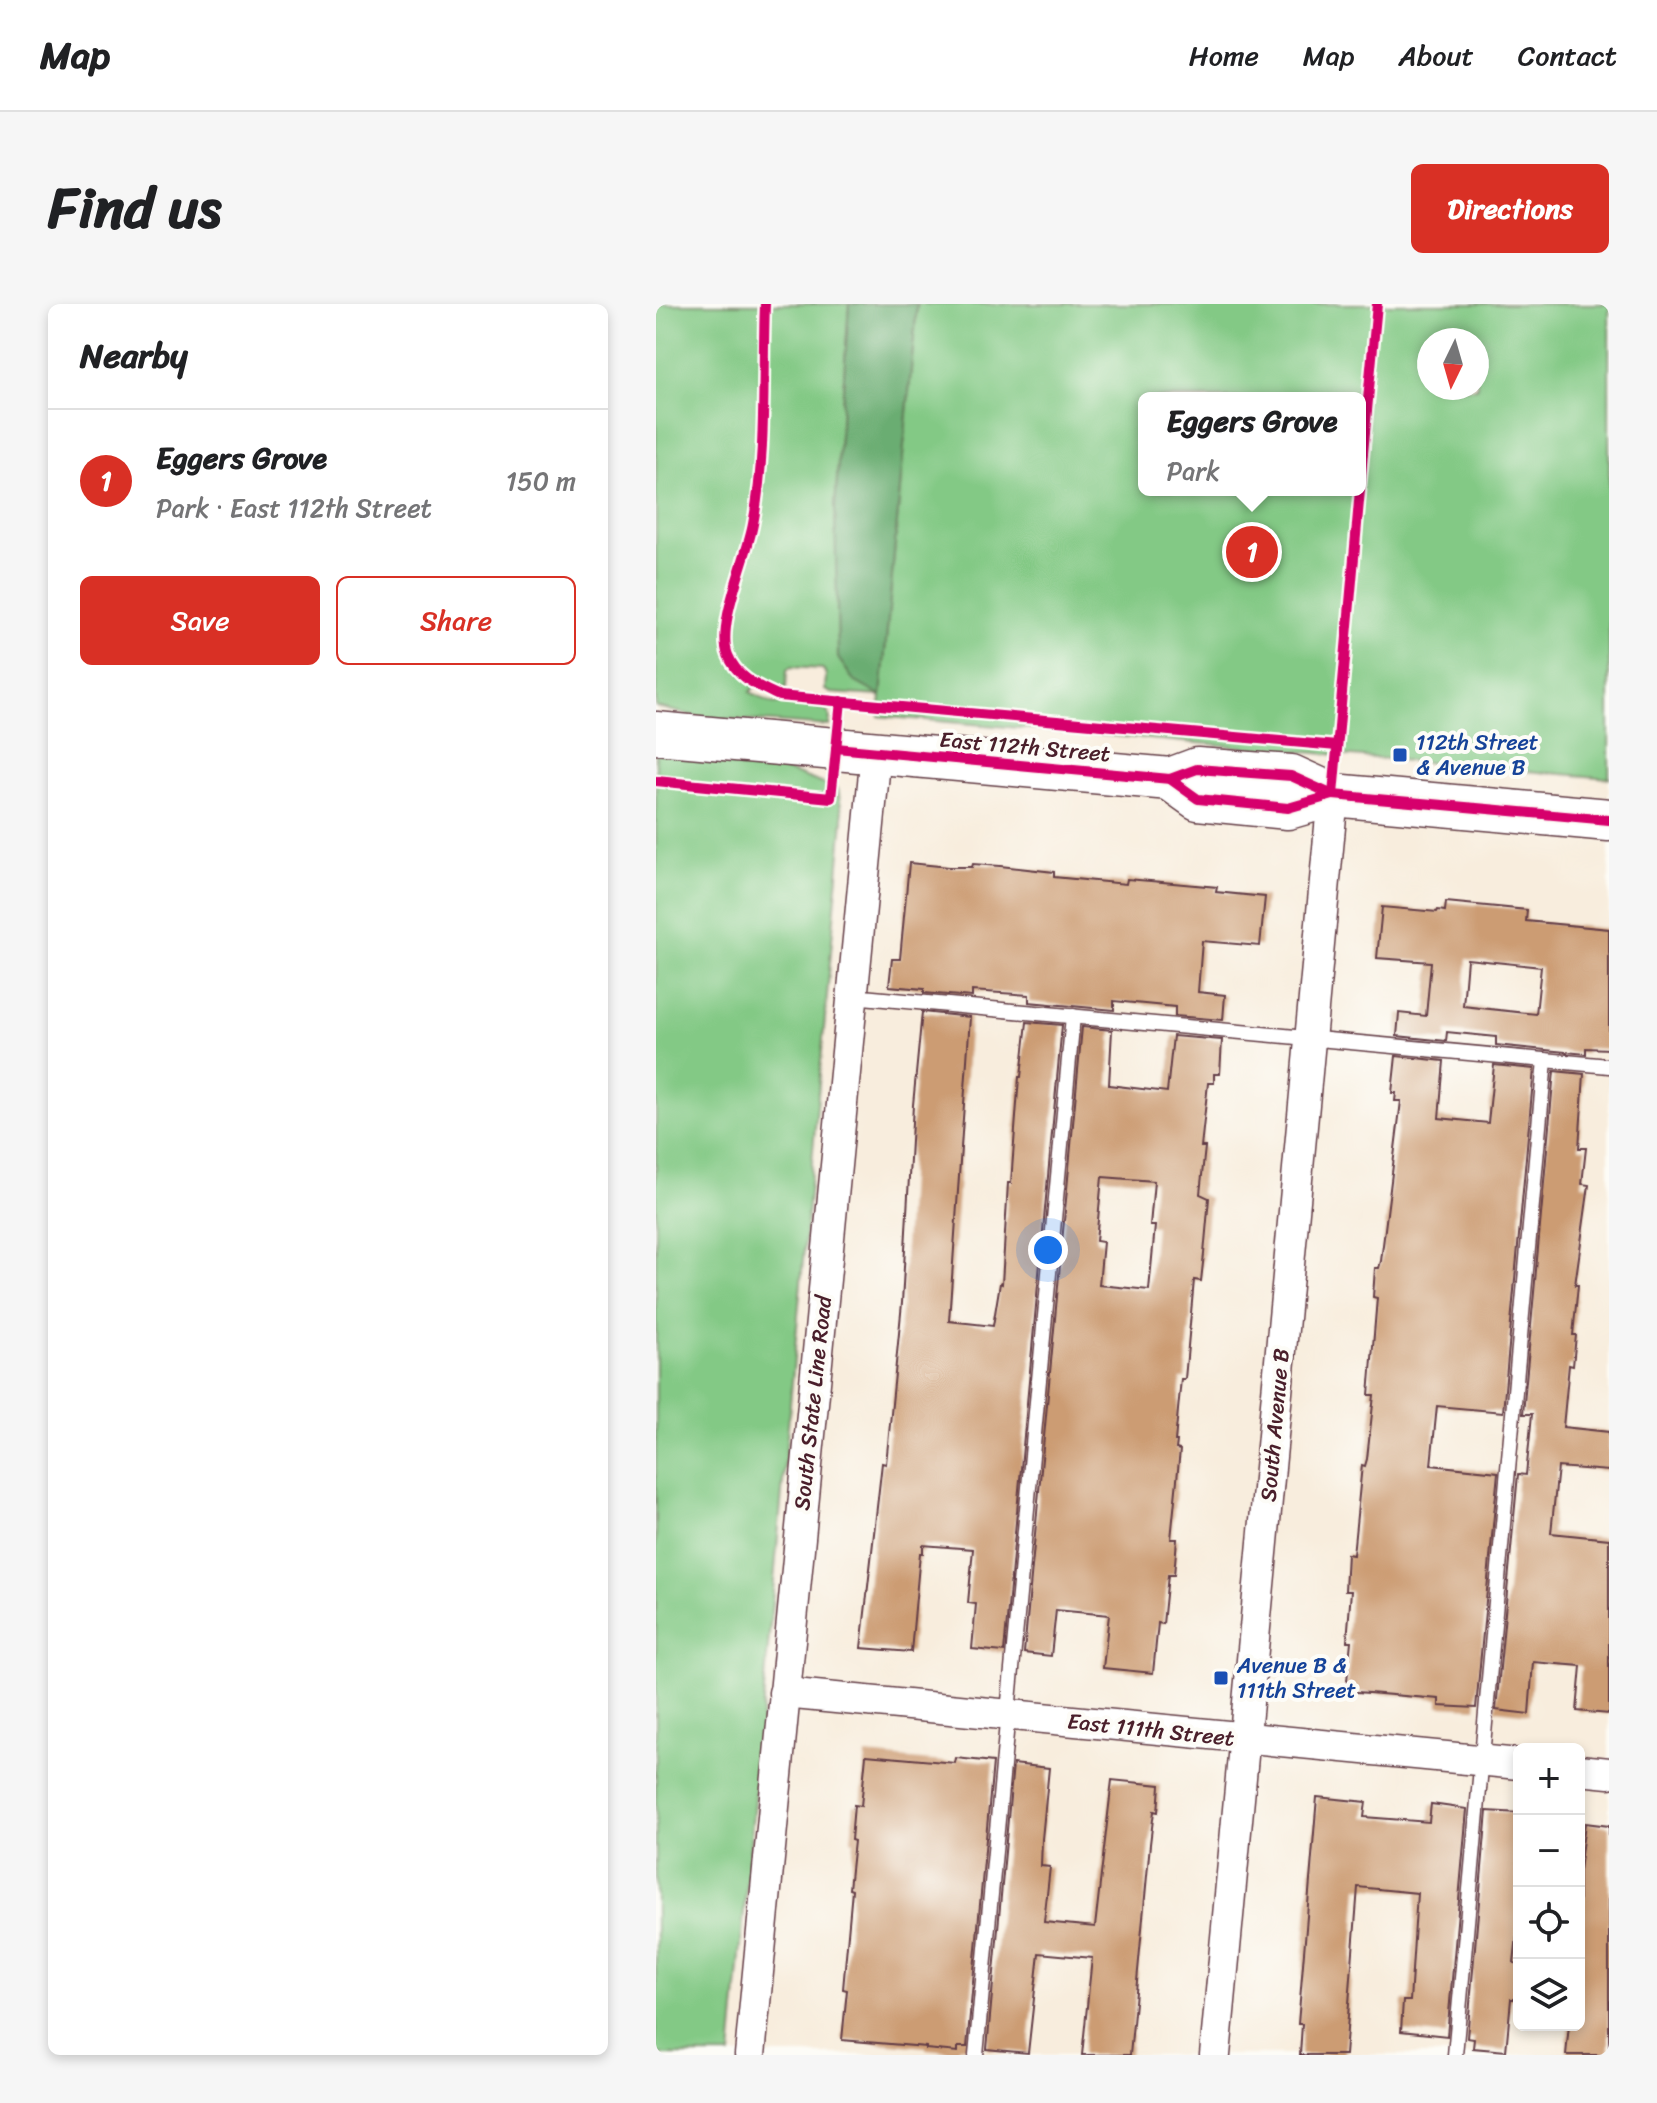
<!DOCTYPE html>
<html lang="en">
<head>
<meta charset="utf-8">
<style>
  body { margin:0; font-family:Sriracha,sans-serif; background:#f6f6f6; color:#202124 }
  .controls { position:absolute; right:24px; bottom:24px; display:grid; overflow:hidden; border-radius:12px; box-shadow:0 4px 12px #0003 }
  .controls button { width:72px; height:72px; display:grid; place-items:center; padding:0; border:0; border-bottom:2px solid #e0e0e0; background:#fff; color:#202124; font:40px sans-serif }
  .compass { position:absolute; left:761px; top:24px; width:72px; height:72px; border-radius:50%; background:#fff; box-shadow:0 4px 12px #0003; rotate:185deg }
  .you { position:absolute; left:392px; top:946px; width:28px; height:28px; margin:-20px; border:6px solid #fff; border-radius:50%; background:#1a73e8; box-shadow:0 0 0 12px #1a73e833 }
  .badge { display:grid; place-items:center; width:52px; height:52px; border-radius:50%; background:#d93025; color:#fff; font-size:26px; font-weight:700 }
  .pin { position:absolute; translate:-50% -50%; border:4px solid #fff; box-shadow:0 2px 8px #0006 }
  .popup { position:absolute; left:482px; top:88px; width:228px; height:104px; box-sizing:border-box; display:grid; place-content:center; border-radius:12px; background:#fff; filter:drop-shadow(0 2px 6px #0005); font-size:26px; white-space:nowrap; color:#757577 }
  .popup b { font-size:30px; color:#202124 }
  .popup::after { content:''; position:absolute; left:50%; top:100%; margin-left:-16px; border:16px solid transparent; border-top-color:#fff }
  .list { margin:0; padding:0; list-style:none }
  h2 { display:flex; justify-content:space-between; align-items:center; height:104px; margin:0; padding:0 32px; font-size:34px }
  h2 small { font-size:26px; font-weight:400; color:#757577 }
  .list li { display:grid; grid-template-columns:52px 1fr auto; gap:24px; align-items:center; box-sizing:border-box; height:144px; padding:0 32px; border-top:2px solid #e0e0e0 }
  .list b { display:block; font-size:30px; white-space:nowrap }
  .list p { margin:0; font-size:26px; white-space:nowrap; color:#757577 }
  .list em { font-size:26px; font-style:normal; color:#757577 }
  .actions { display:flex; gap:16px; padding:24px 32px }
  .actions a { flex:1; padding:18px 0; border:2px solid #d93025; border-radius:12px; text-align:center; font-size:28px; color:#d93025 }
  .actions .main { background:#d93025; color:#fff }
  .icon { flex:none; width:44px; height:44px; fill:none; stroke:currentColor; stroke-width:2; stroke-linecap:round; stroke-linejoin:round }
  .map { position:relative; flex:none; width:953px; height:1751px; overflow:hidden; border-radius:12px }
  header { display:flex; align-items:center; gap:48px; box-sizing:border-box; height:112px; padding:0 40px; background:#fff; border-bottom:2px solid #e0e0e0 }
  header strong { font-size:38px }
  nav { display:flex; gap:44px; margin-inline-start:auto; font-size:28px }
  .intro { display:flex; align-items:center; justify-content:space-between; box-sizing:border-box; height:192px; padding:0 48px }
  h1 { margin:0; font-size:56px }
  .button { padding:20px 36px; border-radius:12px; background:#d93025; color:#fff; font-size:28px; font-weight:700 }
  main { display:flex; gap:48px; padding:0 48px }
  aside { flex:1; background:#fff; border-radius:12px; box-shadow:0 4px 12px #0003 }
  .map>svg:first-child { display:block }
  .green { fill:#83c985; stroke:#667458; stroke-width:2; fill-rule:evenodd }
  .forest { fill:#6aad72; stroke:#5a664e; stroke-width:2 }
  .building { fill:#cc9c73; fill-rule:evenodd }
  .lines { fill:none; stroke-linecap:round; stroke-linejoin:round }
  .lane-casing { stroke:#643e46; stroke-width:17 }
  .street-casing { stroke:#643e46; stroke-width:33 }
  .secondary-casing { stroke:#643e46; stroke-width:45 }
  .lane { stroke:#fff; stroke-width:14 }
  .street { stroke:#fff; stroke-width:30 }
  .secondary { stroke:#fff; stroke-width:42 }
  .cycleway-casing { stroke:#fdfcf7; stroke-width:15 }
  .cycleway { stroke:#d6006c; stroke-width:10 }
  .transit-dot { fill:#1a4fb4; stroke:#fdfcf7; stroke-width:3 }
  .labels { text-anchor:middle; stroke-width:8; stroke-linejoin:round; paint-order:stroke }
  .transit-label { font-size:22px; fill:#164399; stroke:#fdfcf7; text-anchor:start }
  .street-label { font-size:22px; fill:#4a1f2b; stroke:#fdfcf7 }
</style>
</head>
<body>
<header>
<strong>Map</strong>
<nav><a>Home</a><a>Map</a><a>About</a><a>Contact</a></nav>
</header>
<div class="intro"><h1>Find us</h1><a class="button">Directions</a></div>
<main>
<aside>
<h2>Nearby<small></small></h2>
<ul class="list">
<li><span class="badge">1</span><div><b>Eggers Grove</b><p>Park · East 112th Street</p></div><em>150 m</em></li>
</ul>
<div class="actions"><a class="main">Save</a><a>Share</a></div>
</aside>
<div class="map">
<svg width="953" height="1751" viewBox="0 0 953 1751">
  <rect width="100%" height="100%" fill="#fdfcf7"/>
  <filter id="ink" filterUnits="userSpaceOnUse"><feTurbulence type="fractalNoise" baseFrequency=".0125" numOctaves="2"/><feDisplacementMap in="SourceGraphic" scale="16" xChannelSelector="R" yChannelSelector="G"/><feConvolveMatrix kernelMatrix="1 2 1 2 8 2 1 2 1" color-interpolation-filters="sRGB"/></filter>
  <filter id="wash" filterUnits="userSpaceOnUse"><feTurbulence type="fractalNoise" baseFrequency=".006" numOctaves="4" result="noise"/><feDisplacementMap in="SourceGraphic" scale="32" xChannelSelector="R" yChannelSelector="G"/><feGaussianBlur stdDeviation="1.8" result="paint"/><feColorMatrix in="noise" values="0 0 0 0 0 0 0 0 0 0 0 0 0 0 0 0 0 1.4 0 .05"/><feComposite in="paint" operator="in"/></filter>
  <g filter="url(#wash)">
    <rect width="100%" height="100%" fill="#f8eddd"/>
    <g class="green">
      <path d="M0,0h193l-14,204 46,188 36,-392h692v474l-730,-62 2,-20 -50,-3 -6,-3 1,-15 -3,-6 -33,-2 -3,3 -1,18h-7l-17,-9 -12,13 22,11 40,3 14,4 4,6 -1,10 -130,-9 -43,-10zM773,36h48v48h-48zM488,94h216v92h-216z"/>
      <polygon points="0,448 72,454 135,468 182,485 187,515 75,1751 0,1751"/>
    </g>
    <polygon class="forest" points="193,0 261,0 225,392 198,377 182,354 179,204"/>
    <g id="blocks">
      <g class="building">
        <polygon points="253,559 293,563 316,563 317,560 344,562 398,568 398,573 470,580 471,575 506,578 561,583 560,588 609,593 604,642 546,637 542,688 569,691 567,716 519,712 519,703 458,697 458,706 373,698 373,691 316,687 316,693 268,689 268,685 233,682 236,655 244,655"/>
        <path d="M790,598l81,8 -1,11 83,8v120l-23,-1v6l-90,-9v-8l-49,-5 -1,9 -49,-5 2,-23 27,3 5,-54 -54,-4 5,-51 55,5 1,-2 7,1zM811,655l74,8 -5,47 -73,-8z"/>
        <polygon points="266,708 314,713 293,1017 337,1022 344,979 346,980 352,879 355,879 363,773 365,773 371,718 406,721 348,1348 316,1345 320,1300 312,1299 317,1245 267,1241 267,1249 264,1249 255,1348 205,1344 226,1159 230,1160 246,999 257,801"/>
        <path d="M426,723l30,3 -3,55 58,7 6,-56 49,4 -2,34h-6v9h-6l-7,64h4l-5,47 9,4 -5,56 -3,27 -7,-1 -9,99h-4l-6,62h2l-1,8 4,1 -9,89h6l-3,36h-6l-5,49 -5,-1 -5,50 -50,-5 6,-53 -53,-5 -5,46 -27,-3zM446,873l52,4 -4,45h5l-6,64 -50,-5 4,-43 -7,-1z"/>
        <polygon points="740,752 788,757 783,814 832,819 838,761 878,765 847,1108 781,1102 775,1161 842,1168 820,1404 783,1402 783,1395 690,1387 695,1337 691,1337 695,1287 689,1287 691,1250 697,1251 706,1161 709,1162 711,1155 718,1091 713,1091 721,994 717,993 719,964 723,964 725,957 745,797 739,797 740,789 736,789"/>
        <polygon points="898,767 928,770 923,844 930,844 926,880 933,881 919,981 922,981 917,1031 920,1031 917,1062 913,1061 907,1123 953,1128 953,1167 902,1163 895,1229 953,1235 953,1410 921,1407 925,1362 877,1358 873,1410 840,1406 862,1170 870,1171 876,1110 867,1110"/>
        <polygon points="210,1451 299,1459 300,1454 337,1458 311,1743 302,1743 302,1748 270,1745 270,1743 186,1736 191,1686 187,1685 196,1586 193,1585 198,1537 195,1536 198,1501 205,1502"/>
        <polygon points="357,1460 393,1464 386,1535 385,1562 394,1563 388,1618 439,1623 456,1476 504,1481 502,1508 498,1507 494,1540 474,1751 426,1751 436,1654 383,1649 372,1749 331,1745"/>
        <polygon points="661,1493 710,1498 708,1513 773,1518 775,1500 811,1505 791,1732 745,1727 747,1697 754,1697 761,1589 702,1583 689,1751 644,1751 646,1720 642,1720"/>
        <polygon points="831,1507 863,1509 863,1613 858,1659 863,1660 863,1695 855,1695 850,1747 817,1744 818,1735 811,1734"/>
        <polygon points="929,1519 953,1522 953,1751 910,1751 913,1721 923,1721 923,1567"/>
      </g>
    </g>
  </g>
  <g filter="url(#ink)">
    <use href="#blocks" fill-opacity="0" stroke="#643e46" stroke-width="2"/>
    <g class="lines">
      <g class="lane-casing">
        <g id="lane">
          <polyline points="196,692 953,762"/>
          <polyline points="320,1751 417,712"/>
          <polyline points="799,1751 889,756"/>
        </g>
      </g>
      <g class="street-casing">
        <g id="street">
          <polyline points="128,1389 863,1460"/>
          <polyline points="923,1466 953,1469"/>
          <polyline points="94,1751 220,448"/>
          <polyline points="559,1751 677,491"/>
        </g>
      </g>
      <g class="secondary-casing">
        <g id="secondary">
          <polyline points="0,429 514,475 541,465 635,472 677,491 953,516"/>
          <polyline points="514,475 542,495 632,504 677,491"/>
        </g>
      </g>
      <use href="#lane" class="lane"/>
      <use href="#street" class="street"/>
      <use href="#secondary" class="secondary"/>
      <g class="cycleway-casing">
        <g id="cycleway">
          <path d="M109,0c-3,73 2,148 -12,220 -6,34 -37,101 -25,131 9,23 30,31 51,41l558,50"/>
          <polyline points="704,181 721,0"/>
          <polyline points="180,444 514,475 541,465 635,472 677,491 953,516"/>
          <polyline points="514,475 542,495 632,504 677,491"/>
          <polyline points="0,477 175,494 185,397"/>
          <polyline points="677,491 704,186"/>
        </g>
      </g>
      <use href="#cycleway" class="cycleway"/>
    </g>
  </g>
  <g class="transit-dot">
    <rect x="736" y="443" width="16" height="16" rx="4"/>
    <rect x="557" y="1366" width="16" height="16" rx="4"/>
  </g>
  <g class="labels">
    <g class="transit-label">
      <text x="760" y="446">112th Street<tspan x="760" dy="25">&amp; Avenue B</tspan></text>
      <text x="581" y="1369">Avenue B &amp;<tspan x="581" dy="25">111th Street</tspan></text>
    </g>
    <g class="street-label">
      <text transform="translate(369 442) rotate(5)" y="8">East 112th Street</text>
      <text transform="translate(156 1099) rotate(-84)" y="8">South State Line Road</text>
      <text transform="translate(618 1121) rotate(-85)" y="8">South Avenue B</text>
      <text transform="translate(495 1425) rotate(6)" y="8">East 111th Street</text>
    </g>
  </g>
</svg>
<div class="controls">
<button>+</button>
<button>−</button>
<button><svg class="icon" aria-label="locate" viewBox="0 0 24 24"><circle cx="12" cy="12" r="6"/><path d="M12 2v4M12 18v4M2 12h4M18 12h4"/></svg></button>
<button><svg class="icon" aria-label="layers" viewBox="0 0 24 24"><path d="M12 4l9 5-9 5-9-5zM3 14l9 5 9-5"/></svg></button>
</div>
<svg class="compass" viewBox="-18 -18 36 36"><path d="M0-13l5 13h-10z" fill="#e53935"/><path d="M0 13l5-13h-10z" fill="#757577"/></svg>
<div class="you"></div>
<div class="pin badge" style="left:596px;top:248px">1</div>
<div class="popup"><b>Eggers Grove</b>Park</div>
</div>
</main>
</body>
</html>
